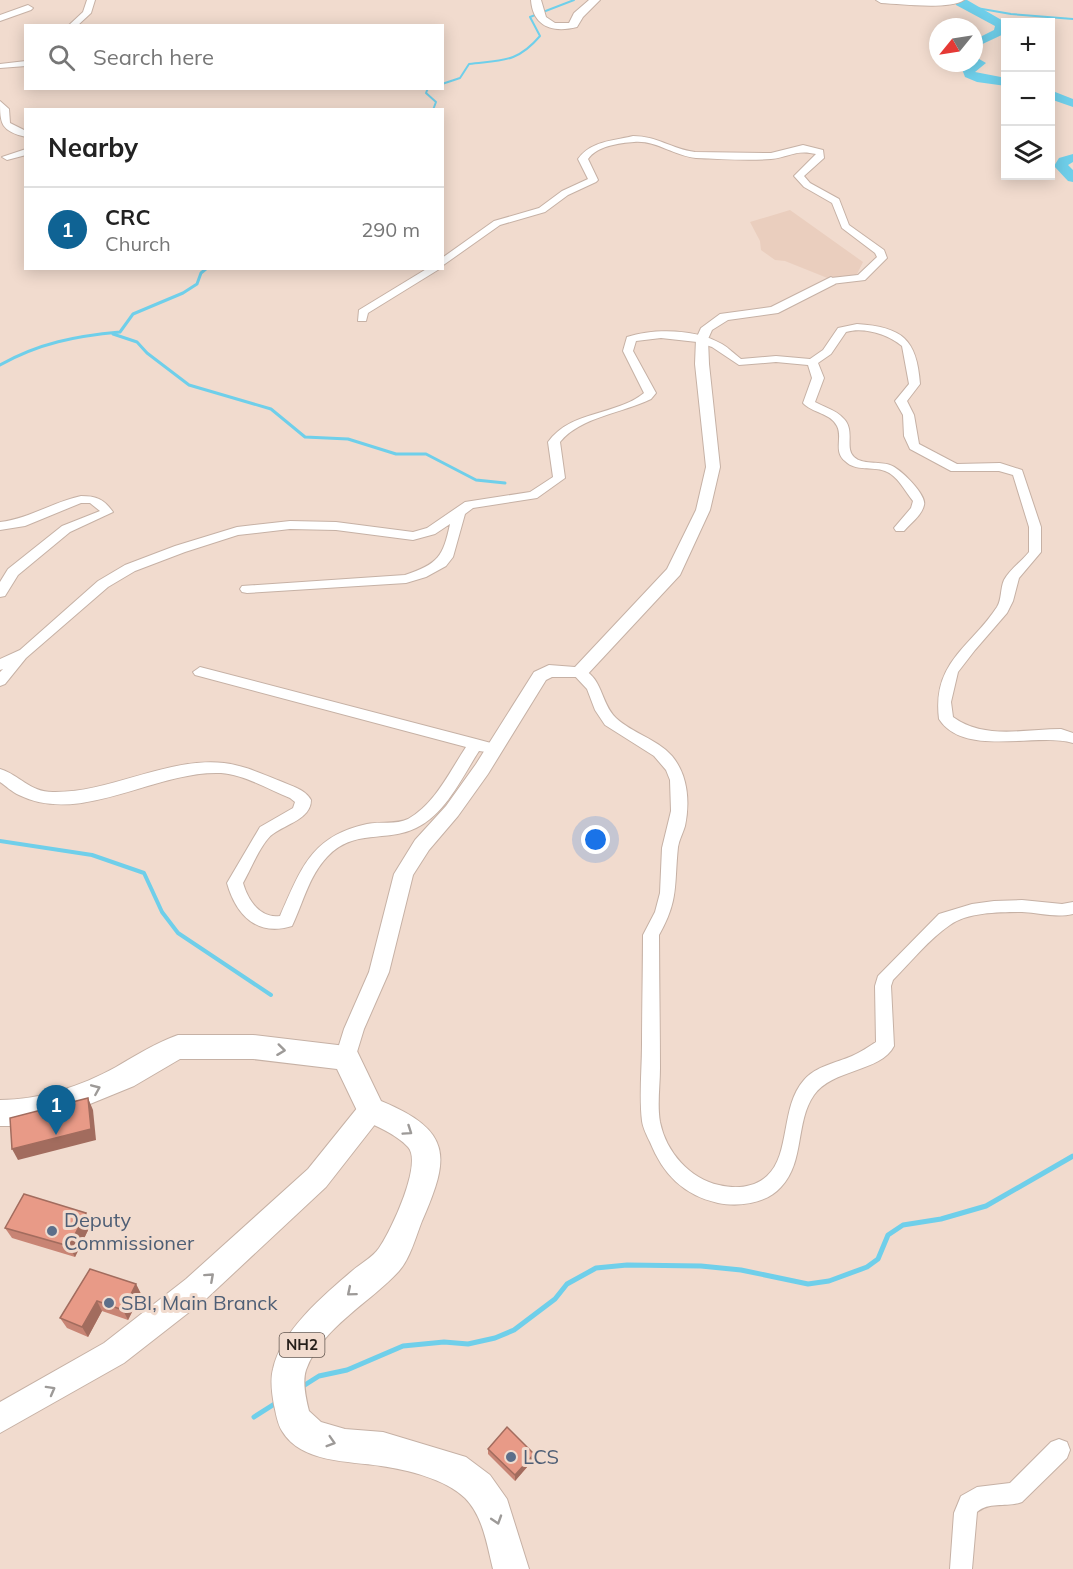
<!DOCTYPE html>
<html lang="en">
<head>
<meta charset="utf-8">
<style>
  body { margin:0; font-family:Mulish,sans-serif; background:#f2f2f2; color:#222 }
  .controls { position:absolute; right:18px; top:18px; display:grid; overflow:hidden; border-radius:0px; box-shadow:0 3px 15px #0003 }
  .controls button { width:54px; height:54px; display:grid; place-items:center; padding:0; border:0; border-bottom:2px solid #e0e0e0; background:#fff; color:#222; font:30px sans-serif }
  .compass { position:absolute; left:929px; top:18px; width:54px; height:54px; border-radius:50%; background:#fff; box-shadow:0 3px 15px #0003; rotate:240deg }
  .you { position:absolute; left:596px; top:840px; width:21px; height:21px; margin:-15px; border:4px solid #fff; border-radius:50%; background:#1a73e8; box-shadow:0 0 0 9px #1a73e833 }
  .badge { display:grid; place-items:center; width:39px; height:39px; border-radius:50%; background:#0f6394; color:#fff; font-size:20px; font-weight:700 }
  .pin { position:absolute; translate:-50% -50px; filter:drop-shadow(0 2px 3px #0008) }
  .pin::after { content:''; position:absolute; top:32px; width:21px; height:18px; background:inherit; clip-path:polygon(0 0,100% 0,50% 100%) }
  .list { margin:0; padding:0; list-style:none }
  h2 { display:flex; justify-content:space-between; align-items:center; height:78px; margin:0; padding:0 24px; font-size:26px }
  h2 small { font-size:20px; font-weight:400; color:#767676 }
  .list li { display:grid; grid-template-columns:39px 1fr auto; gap:18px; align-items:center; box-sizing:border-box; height:84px; padding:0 24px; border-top:2px solid #e0e0e0 }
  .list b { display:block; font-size:22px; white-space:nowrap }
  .list p { margin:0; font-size:20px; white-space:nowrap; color:#767676 }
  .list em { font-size:20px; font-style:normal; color:#767676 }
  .icon { flex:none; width:33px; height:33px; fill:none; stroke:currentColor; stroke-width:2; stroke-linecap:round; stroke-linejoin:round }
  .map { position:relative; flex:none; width:1073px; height:1569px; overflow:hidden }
  .search { position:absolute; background:#fff; box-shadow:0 3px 15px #0003; left:24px; top:24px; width:420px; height:66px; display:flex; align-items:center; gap:15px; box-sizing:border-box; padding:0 21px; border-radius:0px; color:#767676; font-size:22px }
  .panel { position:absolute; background:#fff; box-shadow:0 3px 15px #0003; left:24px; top:108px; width:420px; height:162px; border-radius:0px }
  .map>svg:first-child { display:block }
  .built { fill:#eacebe }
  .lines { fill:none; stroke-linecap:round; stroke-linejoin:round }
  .stream-far3 { stroke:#6fcfea; stroke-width:2 }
  .stream-far2 { stroke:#6fcfea; stroke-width:3 }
  .stream-far1 { stroke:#6fcfea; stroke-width:4 }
  .stream { stroke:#6fcfea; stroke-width:5 }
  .river { fill:#6fcfea; fill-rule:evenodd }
  .minor-casing { stroke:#c6b1a5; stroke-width:2 }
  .tertiary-casing { stroke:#c6b1a5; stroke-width:2 }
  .secondary-casing { stroke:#c6b1a5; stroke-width:2 }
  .trunk-casing { stroke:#c6b1a5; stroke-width:2 }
  .minor { fill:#fff; fill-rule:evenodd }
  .tertiary { fill:#fff; fill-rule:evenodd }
  .secondary { fill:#fff; fill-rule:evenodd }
  .trunk { fill:#fff; fill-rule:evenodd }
  .wall { fill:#c88474 }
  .shaded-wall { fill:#a26c5e }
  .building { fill:#e89a87; stroke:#a26c5e; stroke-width:1.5 }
  .oneway { stroke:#9d9a98 }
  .service-dot { fill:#5c6f8a; stroke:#f1dbce; stroke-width:2 }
  .labels { text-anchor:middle; stroke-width:6; stroke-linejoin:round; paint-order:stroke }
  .shield { fill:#f1dbce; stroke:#635750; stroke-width:1.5 }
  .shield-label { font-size:15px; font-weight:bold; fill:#261f1a }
  .near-service-label { font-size:20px; fill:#4e5e75; stroke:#f1dbce; text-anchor:start }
</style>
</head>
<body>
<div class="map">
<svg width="1073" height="1569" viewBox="0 0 1073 1569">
  <rect width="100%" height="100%" fill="#f1dbce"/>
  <polygon class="built" points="790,210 863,262 856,276 840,283 785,261 775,260 761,250 760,241 750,222"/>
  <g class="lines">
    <g class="stream-far3">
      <polyline points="965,6 1011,14 1073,19"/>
      <path d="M442,84l18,-6 9,-14c33,-4 48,-1 71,-28l-10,-19 44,-17"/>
      <polyline points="428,88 426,93 436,102 433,110"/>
    </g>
    <g class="stream-far2">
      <polyline points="221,268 235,268"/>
      <polyline points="113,334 137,342 147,353 189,385 271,409 305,437 348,439 396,454 426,454 476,480 505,483"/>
      <path d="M0,365c39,-22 76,-29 120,-33l13,-18 50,-21 14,-9 4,-11 6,-5"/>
    </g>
    <polyline class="stream-far1" points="0,841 92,855 144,873 162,912 178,933 271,995"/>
    <g class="stream">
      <polyline points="300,1388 319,1376 347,1370 403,1346 444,1342 468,1344 495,1338 514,1330 555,1299 567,1284 596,1268 627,1265 701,1266 741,1270 808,1284 829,1281 867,1267 878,1259 888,1235 903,1225 941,1219 986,1206 1073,1156"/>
      <polyline points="254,1417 276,1403"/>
    </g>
    <g class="river">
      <polygon points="955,0 967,0 1005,22 1006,33 974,48 974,40 994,30 995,26 956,5"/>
      <polygon points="974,56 986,63 975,72 1006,78 1006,86 977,82 965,77 962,69 974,63"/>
      <polygon points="1050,90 1073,99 1073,107 1050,99"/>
      <polygon points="1073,154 1073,162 1068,165 1073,170 1073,182 1068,181 1054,166 1059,158"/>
    </g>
    <g class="minor-casing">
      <g id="minor">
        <polygon points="87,0 95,0 91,13 77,26 68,26 83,12"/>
        <polygon points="26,61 26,66 0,68 0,64"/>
        <path d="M0,101l9,8 1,14 16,8v6c-25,-6 -26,-13 -26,-36z"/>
        <path d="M633,136c24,0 39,13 62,16l76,1 32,-8 20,5 1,8 -20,18 6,7 29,16 10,26 35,25 3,8 -22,22 -34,4 -5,-3 5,-3 27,-3 19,-18 -2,-4 -33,-25 -10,-25 -28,-16 -10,-11 22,-22c-19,-5 -27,3 -45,5 -24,2 -51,0 -75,-1 -22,-2 -40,-18 -62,-16 -15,1 -37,4 -46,17l10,21 -2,2 -28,13 -23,17 -45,13 -58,41v-8l52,-37 45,-13 23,-17 26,-12 -10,-20c13,-18 34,-18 55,-23z"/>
        <polygon points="26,149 26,155 7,160 2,157"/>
        <polygon points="428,268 441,268 368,313 366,321 358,321 359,310"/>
        <path d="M857,324c45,3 60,15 63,60l-13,17 7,14 5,29 38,20 43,-1 22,7 19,57v25l-22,26 -6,23 -6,12 -32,37 -17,22 -7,30 2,15c31,23 72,12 108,12l12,4v10c-37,-11 -109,15 -134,-24 -7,-57 31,-71 58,-112 5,-8 3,-18 7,-27 6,-11 17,-18 25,-28v-25l-16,-52 -14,-4h-48l-41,-22 -6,-13 -1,-21 -8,-14 14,-17 -7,-38c-15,-12 -38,-19 -56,-14l-15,22 -13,9 6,15 -9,24c9,5 21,8 28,16 13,12 1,30 11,39 8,8 25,4 36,8 10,3 37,30 34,40 -2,10 -13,18 -20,26h-8l-2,-3 17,-20 2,-7c-8,-10 -16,-26 -28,-30 -13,-5 -29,1 -40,-10 -12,-10 -2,-23 -8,-35 -6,-13 -25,-13 -34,-23l9,-25 -4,-13 -32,-3 -37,3 -27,-18 -15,-5 -36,-4 -25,3 -3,10 23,42 -5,6c-28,14 -71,18 -91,43l5,36 -28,20 -64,10 -8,6 -12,43 -7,9 -20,11 -20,6 -159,10 -5,-1 -2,-3 2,-3 163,-11c33,-11 38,-18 45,-51l-15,10 -22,6 -77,-10 -46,-1 -52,6 -53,17 -50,19 -27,16 -82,71 -21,26 -5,2v-14l3,-3 -3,1v-11l20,-9 78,-69 27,-16 50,-19 62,-19 53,-6 46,1 77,10 14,-4 38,-26 65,-10 23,-15 -5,-35c23,-32 68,-26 96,-49l-21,-42 4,-14c28,-9 69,-8 95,7 7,4 12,10 19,15l35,-3 34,3 13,-9 15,-22z"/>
        <path d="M81,496c15,0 23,3 32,16l-43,20 -52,43 -13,21 -5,1v-15l8,-13 54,-43 38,-15 -10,-8h-9l-56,23 -25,4v-8c28,-3 53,-20 81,-26z"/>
        <path d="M200,667l276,72 15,4 2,4 -7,5 -7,-1c-17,26 -33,63 -63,77 -30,15 -62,0 -89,29 -18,19 -24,46 -35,69 -35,11 -56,-11 -65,-43l33,-56 33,-19 2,-6 -5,-4c-22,-9 -45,-23 -69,-25 -65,-3 -140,53 -202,22 -7,-3 -13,-9 -19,-13v-13c20,6 29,23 53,23 58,1 113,-35 171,-29 19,2 38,11 56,18 11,5 25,8 31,19 0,19 -25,24 -38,34 -11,7 -23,37 -30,49 5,17 17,36 37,33 21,-47 31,-80 87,-92 13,-3 29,1 41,-5 27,-15 42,-48 58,-72l-271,-72 -2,-3z"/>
        <path d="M579,668c24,7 21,35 37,50 16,15 41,21 56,38 16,19 18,46 13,70 -2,7 -6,14 -7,21 -4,38 1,53 -19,88 0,44 1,89 1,133 0,17 -3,37 0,54 6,30 30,57 59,63 16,4 35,3 48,-9 24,-22 13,-69 37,-96 12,-14 32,-17 48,-24 9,-4 16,-9 24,-14l-1,-56 3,-10 61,-62 33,-10 22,-3 28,-1 40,4 11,-2v12c-17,4 -33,-1 -51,-2 -21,0 -54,0 -72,13 -21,14 -39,37 -57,55l-2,6 3,60c-13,26 -62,23 -80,49 -19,27 -9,67 -33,92 -15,17 -43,20 -63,16 -35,-8 -55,-29 -68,-61 -3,-6 -7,-14 -8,-21 -3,-25 0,-52 0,-77 0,-36 1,-73 1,-109l12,-23 5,-19 2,-45 9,-37 -1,-31 -4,-10 -12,-14 -49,-31 -10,-15 -8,-21 -15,-16z"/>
        <path d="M1059,1439l8,3 3,8 -3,8 -45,44c-15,6 -32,-1 -45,10l-5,57h-22l4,-56 7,-17 16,-9 33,-4 41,-41z"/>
      </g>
    </g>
    <g class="tertiary-casing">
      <g id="tertiary">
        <polygon points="28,5 33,8 31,10 0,21 0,15"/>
        <polygon points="831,277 837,281 835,284 778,313 728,320 712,330 708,339 709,364 720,467 710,510 680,575 585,677 552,677 546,680 488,774 458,816 429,850 413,875 389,972 364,1029 353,1065 346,1067 339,1065 335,1058 344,1029 369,972 394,874 415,840 446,806 476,764 534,672 549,665 575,667 667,569 696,510 706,467 695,364 696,339 701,328 720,314 771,307"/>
      </g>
    </g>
    <g class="secondary-casing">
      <g id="secondary">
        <path d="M531,0h10l5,17 9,6h14l5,-10 15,-13h11l-17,17 -6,10c-24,6 -44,0 -46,-27z"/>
        <path d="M876,0h88c-14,10 -64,4 -83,3z"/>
        <polygon points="371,1099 380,1102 384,1110 380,1118 326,1187 206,1299 124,1363 0,1433 0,1402 104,1343 186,1279 308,1169 362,1102"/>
      </g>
    </g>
    <g class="trunk-casing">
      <path id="trunk" d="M178,1035h75l93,11 10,3 25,52c72,30 69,56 41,120 -6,15 -12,38 -23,50 -28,31 -78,57 -93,99 -4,12 0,29 3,41l12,11 24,7 38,3 83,25 24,18 17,24 22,70h-36c-6,-24 -10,-53 -28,-71 -20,-19 -57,-28 -84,-32 -32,-5 -80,-3 -99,-35 -5,-8 -6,-18 -8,-26 -2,-11 -4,-25 -1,-36 8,-38 51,-74 79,-98 8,-7 21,-14 27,-23 12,-17 44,-85 29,-101 -12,-13 -32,-21 -47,-28l-24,-50 -84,-10h-73l-46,27 -71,29 -43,11h-20v-26c39,0 82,-14 116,-33 21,-12 39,-24 62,-32z"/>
    </g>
    <use href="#minor" class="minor"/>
    <use href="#tertiary" class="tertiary"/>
    <use href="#secondary" class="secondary"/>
    <use href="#trunk" class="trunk"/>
  </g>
  <g class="wall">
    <polygon points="86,1213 91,1224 75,1257 12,1238 5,1228"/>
    <polygon points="136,1284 141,1294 128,1320 102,1311 88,1337 67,1328 60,1318"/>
    <polygon points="488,1449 534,1459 515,1481 488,1454"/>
  </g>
  <g class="shaded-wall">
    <polygon points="88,1098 93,1110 96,1140 18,1160 12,1149"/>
    <polygon points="86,1213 91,1224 75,1257 69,1246"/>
    <polygon points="136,1284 141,1294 128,1320 123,1310"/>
    <polygon points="97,1301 102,1311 88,1337 82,1327"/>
    <polygon points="534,1454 534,1459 515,1481 515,1475"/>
  </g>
  <g class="building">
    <polygon points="88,1098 91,1129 12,1149 10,1118"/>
    <polygon points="24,1194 86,1213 69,1246 5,1228"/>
    <polygon points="90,1269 136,1284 123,1310 97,1301 82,1327 60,1318"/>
    <polygon points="507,1427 534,1454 515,1475 488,1449"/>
  </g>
  <defs><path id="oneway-chevron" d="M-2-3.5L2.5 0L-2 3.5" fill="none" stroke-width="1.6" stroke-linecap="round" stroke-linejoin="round" transform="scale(1.5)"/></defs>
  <g class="oneway">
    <use href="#oneway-chevron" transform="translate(281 1050) rotate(7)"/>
    <use href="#oneway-chevron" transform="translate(96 1089) rotate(-23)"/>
    <use href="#oneway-chevron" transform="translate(408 1131) rotate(34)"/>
    <use href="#oneway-chevron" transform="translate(210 1277) rotate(-42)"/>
    <use href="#oneway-chevron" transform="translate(351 1292) rotate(140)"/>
    <use href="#oneway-chevron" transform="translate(51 1390) rotate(-29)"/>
    <use href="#oneway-chevron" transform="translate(331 1442) rotate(17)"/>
    <use href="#oneway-chevron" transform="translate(497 1520) rotate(72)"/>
  </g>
  <g class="service-dot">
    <circle cx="52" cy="1231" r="6"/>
    <circle cx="109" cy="1303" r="6"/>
    <circle cx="511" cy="1457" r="6"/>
  </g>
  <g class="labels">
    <rect class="shield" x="279.5" y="1333" width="45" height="24" rx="4.5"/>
    <g class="shield-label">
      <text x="302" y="1350">NH2</text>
    </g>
    <g class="near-service-label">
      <text x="64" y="1227">Deputy<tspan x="64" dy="23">Commissioner</tspan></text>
      <text x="121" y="1310">SBI, Main Branck</text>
      <text x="523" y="1464">LCS</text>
    </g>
  </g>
</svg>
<div class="controls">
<button>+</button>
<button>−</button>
<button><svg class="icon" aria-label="layers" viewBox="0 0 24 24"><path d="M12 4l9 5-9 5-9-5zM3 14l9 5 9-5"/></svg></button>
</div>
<svg class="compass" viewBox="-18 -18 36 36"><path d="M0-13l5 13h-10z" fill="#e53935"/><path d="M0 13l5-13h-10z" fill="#767676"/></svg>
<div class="you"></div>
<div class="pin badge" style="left:56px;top:1135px">1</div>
<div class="search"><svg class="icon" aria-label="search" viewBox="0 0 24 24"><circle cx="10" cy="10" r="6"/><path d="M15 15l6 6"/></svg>Search here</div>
<section class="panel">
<h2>Nearby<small></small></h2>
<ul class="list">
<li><span class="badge">1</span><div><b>CRC</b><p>Church</p></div><em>290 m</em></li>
</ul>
</section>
</div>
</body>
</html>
